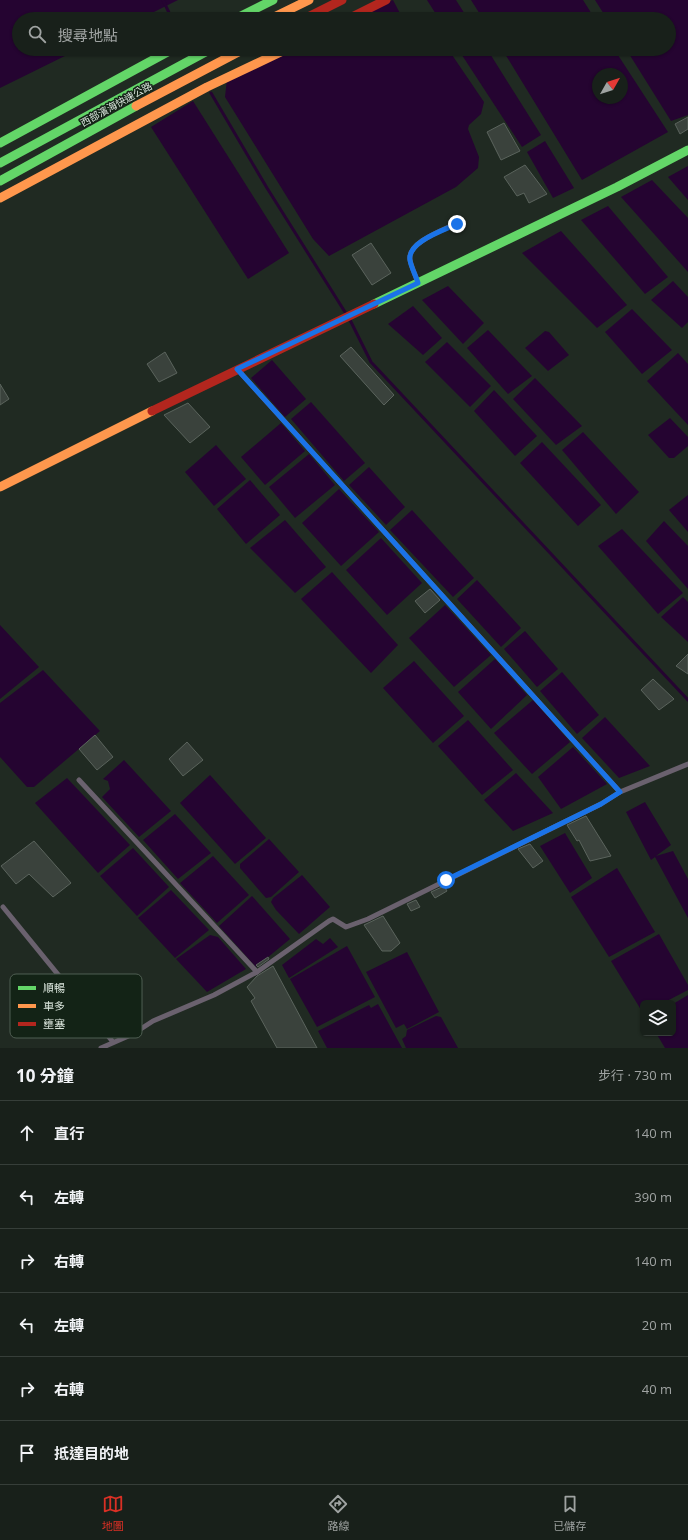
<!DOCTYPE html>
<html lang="zh-TW">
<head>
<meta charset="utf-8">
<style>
  body { margin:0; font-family:"Open Sans","Noto Sans TC",sans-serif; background:#212823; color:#f1f3f6 }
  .controls { position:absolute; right:12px; bottom:12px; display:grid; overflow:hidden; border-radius:6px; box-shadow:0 1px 3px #0004 }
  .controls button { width:36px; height:36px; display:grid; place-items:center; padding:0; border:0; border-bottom:1px solid #363e39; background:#18201a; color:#f1f3f6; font:20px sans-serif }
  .compass { position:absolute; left:592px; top:68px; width:36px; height:36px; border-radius:50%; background:#18201a; box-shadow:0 1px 3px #0004; rotate:51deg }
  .stop { position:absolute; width:12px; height:12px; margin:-9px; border:3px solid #1a73e8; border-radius:50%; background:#fff }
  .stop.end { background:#1a73e8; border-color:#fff; box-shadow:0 1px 4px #0008 }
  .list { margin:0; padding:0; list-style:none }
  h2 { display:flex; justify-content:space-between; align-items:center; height:52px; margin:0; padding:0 16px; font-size:17px }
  h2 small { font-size:13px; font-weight:400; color:#9fa3a2 }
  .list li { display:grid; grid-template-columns:26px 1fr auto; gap:12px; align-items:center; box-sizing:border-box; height:64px; padding:0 16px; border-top:1px solid #363e39 }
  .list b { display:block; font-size:15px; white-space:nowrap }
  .list em { font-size:13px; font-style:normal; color:#9fa3a2 }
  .icon { flex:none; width:22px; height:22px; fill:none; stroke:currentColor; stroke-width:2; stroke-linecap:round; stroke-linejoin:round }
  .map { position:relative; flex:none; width:688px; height:1048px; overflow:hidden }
  .search { position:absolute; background:#18201a; box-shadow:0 1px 3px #0004; left:12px; right:12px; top:12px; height:44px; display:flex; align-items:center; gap:10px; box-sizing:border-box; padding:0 14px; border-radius:22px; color:#9fa3a2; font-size:15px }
  .sheet { height:436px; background:#18201a }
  nav { display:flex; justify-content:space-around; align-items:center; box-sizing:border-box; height:56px; border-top:1px solid #363e39; background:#18201a; font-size:11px; color:#9fa3a2 }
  nav a { display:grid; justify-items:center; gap:2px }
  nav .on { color:#d93025 }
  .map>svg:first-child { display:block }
  .water { fill:#250431; fill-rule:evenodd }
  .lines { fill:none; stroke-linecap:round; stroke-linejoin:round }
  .stream { stroke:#250431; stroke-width:3 }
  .building { fill:#3a423c; stroke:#5b645d }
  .lane { stroke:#6a616e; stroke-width:5 }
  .fast { stroke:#63d668; stroke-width:9 }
  .slow { stroke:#ff974d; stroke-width:9 }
  .jam { stroke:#b3261e; stroke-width:9 }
  .route { stroke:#1a73e8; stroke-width:5 }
  .labels { text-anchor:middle; stroke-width:3; stroke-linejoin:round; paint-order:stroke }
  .street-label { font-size:10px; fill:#dbe6dd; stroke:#132316 }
  .key { fill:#132316; stroke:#4f5e52; stroke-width:1 }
  .key-label { font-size:11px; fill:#dbe6dd }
</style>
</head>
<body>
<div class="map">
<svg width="688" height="1048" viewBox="0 0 688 1048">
  <rect width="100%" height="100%" fill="#202a22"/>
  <g class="water">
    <polygon points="0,0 178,0 140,19 19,19 19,49 79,49 0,88"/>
    <polygon points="393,0 403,19 346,19"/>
    <polygon points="427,0 456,0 468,19 439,19"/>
    <polygon points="471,0 583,0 595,19 483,19"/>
    <polygon points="595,0 688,0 688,115 671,121 626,49 669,49 669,19 607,19"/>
    <polygon points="283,49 448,49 484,102 481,114 469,125 468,129 479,157 478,168 456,187 329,256 313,239 225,97 227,79"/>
    <polygon points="458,49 487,49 541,135 522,147"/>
    <path d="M502,49h112l54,83 -86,48zM598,74h24v24h-24z"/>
    <polygon points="193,101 289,253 248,279 151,127"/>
    <polygon points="545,141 574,188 553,198 527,152"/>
    <polygon points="688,166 688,200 668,177"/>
    <polygon points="652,180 688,218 688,272 621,197"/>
    <polygon points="608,206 668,277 645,294 581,220"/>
    <polygon points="561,231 627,305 597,328 522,253"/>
    <polygon points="673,281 688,297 688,322 682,328 651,300"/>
    <polygon points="448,286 484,323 463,344 422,300"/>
    <polygon points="413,306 442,338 423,355 388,324"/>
    <polygon points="632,309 672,350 642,374 605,332"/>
    <polygon points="488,330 532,376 508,394 467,348"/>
    <polygon points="545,331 549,332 569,355 548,371 525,348"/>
    <polygon points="447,342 491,386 470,407 425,362"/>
    <polygon points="678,353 688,364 688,425 647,381"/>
    <polygon points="272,360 306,399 285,417 251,378"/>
    <polygon points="535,378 582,426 556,445 513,399"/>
    <polygon points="494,390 537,436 515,456 474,411"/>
    <polygon points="311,402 365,463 344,481 291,419"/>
    <polygon points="670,418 688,437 688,446 674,458 669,458 648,435"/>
    <polygon points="281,423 305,451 265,485 241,457"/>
    <polygon points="583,432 639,492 616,514 562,450"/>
    <polygon points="542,442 601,505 578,526 520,463"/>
    <polygon points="216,445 246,479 214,506 185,472"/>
    <polygon points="309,454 335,485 295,518 269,487"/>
    <polygon points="369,467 405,507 386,525 349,485"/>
    <polygon points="250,480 280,515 246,544 217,509"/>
    <polygon points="339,489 379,532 341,566 302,523"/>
    <polygon points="688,495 688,532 669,510"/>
    <polygon points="412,510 474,578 453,597 390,530"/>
    <polygon points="285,520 326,567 295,593 250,548"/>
    <polygon points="664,521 688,546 688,589 646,541"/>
    <polygon points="622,529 683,593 658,614 598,546"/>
    <polygon points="381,538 422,583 387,615 346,570"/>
    <polygon points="332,572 398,645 371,673 301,599"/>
    <polygon points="477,580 521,628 501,647 457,599"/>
    <polygon points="683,597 688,602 688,642 661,617"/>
    <polygon points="445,605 491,655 454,687 409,638"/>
    <polygon points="0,625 39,667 0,699"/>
    <polygon points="525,631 558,669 537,687 504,649"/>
    <polygon points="495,659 527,695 491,729 458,692"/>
    <polygon points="414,661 464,716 433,743 383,688"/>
    <polygon points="43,670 100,731 34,787 27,787 0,757 0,703"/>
    <polygon points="562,672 599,715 577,734 540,691"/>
    <polygon points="533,700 570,742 532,774 494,733"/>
    <polygon points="605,717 650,766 619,778 582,738"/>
    <polygon points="468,720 513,770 482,795 438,746"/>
    <polygon points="573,747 607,784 561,809 538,777"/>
    <polygon points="124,760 171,811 139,837 102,797 110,789 108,781 103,779"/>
    <polygon points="516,773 553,813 513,831 484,800"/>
    <polygon points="210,775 266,838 235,864 180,803"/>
    <polygon points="67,778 130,845 98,873 35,803"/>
    <polygon points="645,802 671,845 656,856 673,851 688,879 688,918 655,857 651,860 626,812"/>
    <polygon points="175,814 211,853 178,879 143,840"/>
    <polygon points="565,833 592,878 570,893 540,846"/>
    <polygon points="269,839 299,872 271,897 266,898 240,868 240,864"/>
    <polygon points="133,848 169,887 137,916 100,876"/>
    <polygon points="213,856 249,895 217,923 180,883"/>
    <polygon points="617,868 655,932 609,957 571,897"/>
    <polygon points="302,875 330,907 299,934 276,910 271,902 273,898"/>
    <polygon points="171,890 209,930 175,958 138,918"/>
    <polygon points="252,896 290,939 256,967 219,926"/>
    <polygon points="659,934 688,985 688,990 663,1003 643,1003 643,1013 611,961"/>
    <polygon points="210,935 218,937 246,969 207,992 176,959"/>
    <polygon points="330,938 338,947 289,978 282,965 316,939 323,944"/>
    <polygon points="347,946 375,997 317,1027 290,979"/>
    <polygon points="407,952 439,1012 407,1029 404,1024 396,1028 366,972"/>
    <polygon points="688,995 688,1048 665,1048 656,1033 673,1033 673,1004"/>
    <polygon points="378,1004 402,1048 327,1048 318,1031 369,1005 371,1008"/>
    <polygon points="436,1016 441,1017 458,1048 406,1048 402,1039 406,1036 407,1030"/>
  </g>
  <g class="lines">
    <g class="stream">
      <polyline points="163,0 172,19"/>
      <polyline points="211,93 267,188 345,312"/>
      <polyline points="350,320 371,362 688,700"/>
    </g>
  </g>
  <g class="building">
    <polygon points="688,117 688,129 680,134 675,124"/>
    <polygon points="504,123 520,151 501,160 487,132"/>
    <polygon points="525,165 547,194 529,203 524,193 517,196 504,177"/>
    <polygon points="371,243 391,273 372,285 352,255"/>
    <polygon points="351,347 394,395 384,405 340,356"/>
    <polygon points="165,352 177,373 159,382 147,364"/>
    <polygon points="0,384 9,399 0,405"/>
    <polygon points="188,403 210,427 190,443 164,415"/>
    <polygon points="430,589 440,600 425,613 415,601"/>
    <polygon points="688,654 688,674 676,666"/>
    <polygon points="653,679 674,699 659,710 641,690"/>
    <polygon points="95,735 113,757 97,770 79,749"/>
    <polygon points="187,742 203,760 183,776 169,759"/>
    <polygon points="586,816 611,856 590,861 579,840 577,841 567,825"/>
    <polygon points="34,841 71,883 53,897 29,874 16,884 1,866"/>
    <polygon points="530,844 543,861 533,868 518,849"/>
    <polygon points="444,886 447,891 435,898 431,892"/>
    <polygon points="416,900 420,907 411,911 407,904"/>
    <polygon points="383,916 400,943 391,951 382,951 364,925"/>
    <polygon points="268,957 269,959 258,967 256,965"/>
    <polygon points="273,966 317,1048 277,1048 251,1001 255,998 247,987 257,976"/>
  </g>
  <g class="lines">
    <g class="lane">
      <path d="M417,280c-2,-6 -6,-14 -7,-20 -3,-18 34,-30 47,-37"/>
      <polyline points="238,370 620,792"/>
      <polyline points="79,780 257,972"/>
      <polyline points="3,907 113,1042"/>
      <polyline points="101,1048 133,1034 153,1021 214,995 257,972 329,921 333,919 346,927 368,919 601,804 620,792 688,764"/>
    </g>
    <g class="fast">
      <polyline points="235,19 273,0"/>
      <polyline points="0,143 173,49"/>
      <polyline points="0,163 211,49"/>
      <polyline points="0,181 136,106"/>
      <polyline points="374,304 617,187 688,150"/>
    </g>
    <g class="slow">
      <polyline points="270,19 309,0"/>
      <polyline points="136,106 244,49"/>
      <polyline points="0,198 207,87 287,49"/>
      <polyline points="0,487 152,411"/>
    </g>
    <g class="jam">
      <polyline points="304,19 342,0"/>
      <polyline points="348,19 386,0"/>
      <polyline points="152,411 374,304"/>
    </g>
  </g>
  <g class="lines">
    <path class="route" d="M446,880l155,-76 19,-12 -383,-423 181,-86c-2,-7 -7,-16 -8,-23 -3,-18 34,-30 47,-36"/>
  </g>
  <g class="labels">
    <g class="street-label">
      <text transform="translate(116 104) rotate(-29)" y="4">西部濱海快速公路</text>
    </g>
  </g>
  <rect x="10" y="974" width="132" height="64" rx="6" class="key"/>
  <rect x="18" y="986" width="18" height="4" fill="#63d668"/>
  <rect x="18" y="1004" width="18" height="4" fill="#ff974d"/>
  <rect x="18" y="1022" width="18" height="4" fill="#b3261e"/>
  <g class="key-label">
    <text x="43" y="992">順暢</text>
    <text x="43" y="1010">車多</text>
    <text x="43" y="1028">壅塞</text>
  </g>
</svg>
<div class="controls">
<button><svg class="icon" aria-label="layers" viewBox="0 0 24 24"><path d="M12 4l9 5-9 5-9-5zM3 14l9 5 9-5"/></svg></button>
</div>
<svg class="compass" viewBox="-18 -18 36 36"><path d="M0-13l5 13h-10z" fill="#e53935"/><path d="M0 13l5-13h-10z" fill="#9fa3a2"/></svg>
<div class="stop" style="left:446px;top:880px"></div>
<div class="stop end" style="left:457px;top:224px"></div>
<div class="search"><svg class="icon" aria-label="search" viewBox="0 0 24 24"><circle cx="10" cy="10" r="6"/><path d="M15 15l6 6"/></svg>搜尋地點</div>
</div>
<section class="sheet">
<h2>10 分鐘<small>步行 · 730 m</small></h2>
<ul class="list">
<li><svg class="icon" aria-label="ahead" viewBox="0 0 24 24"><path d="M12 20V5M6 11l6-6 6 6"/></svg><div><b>直行</b></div><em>140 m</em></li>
<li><svg class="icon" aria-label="left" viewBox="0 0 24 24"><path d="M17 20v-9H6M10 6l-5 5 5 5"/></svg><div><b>左轉</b></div><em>390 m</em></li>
<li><svg class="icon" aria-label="right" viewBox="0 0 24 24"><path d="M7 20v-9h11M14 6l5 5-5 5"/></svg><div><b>右轉</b></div><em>140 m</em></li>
<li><svg class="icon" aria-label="left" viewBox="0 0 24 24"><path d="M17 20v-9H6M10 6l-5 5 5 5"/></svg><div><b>左轉</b></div><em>20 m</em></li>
<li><svg class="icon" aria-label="right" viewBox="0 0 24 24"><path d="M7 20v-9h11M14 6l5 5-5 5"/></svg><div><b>右轉</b></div><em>40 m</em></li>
<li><svg class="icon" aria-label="arrive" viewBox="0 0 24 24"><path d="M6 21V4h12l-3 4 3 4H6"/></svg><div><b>抵達目的地</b></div></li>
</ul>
</section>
<nav>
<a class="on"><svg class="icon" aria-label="map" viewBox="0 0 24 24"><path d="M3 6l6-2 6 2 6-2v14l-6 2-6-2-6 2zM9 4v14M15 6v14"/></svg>地圖</a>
<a><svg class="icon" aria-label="directions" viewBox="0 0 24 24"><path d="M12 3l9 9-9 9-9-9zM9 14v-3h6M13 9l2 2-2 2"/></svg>路線</a>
<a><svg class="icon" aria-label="saved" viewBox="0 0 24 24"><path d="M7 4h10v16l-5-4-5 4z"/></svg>已儲存</a>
</nav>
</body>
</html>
